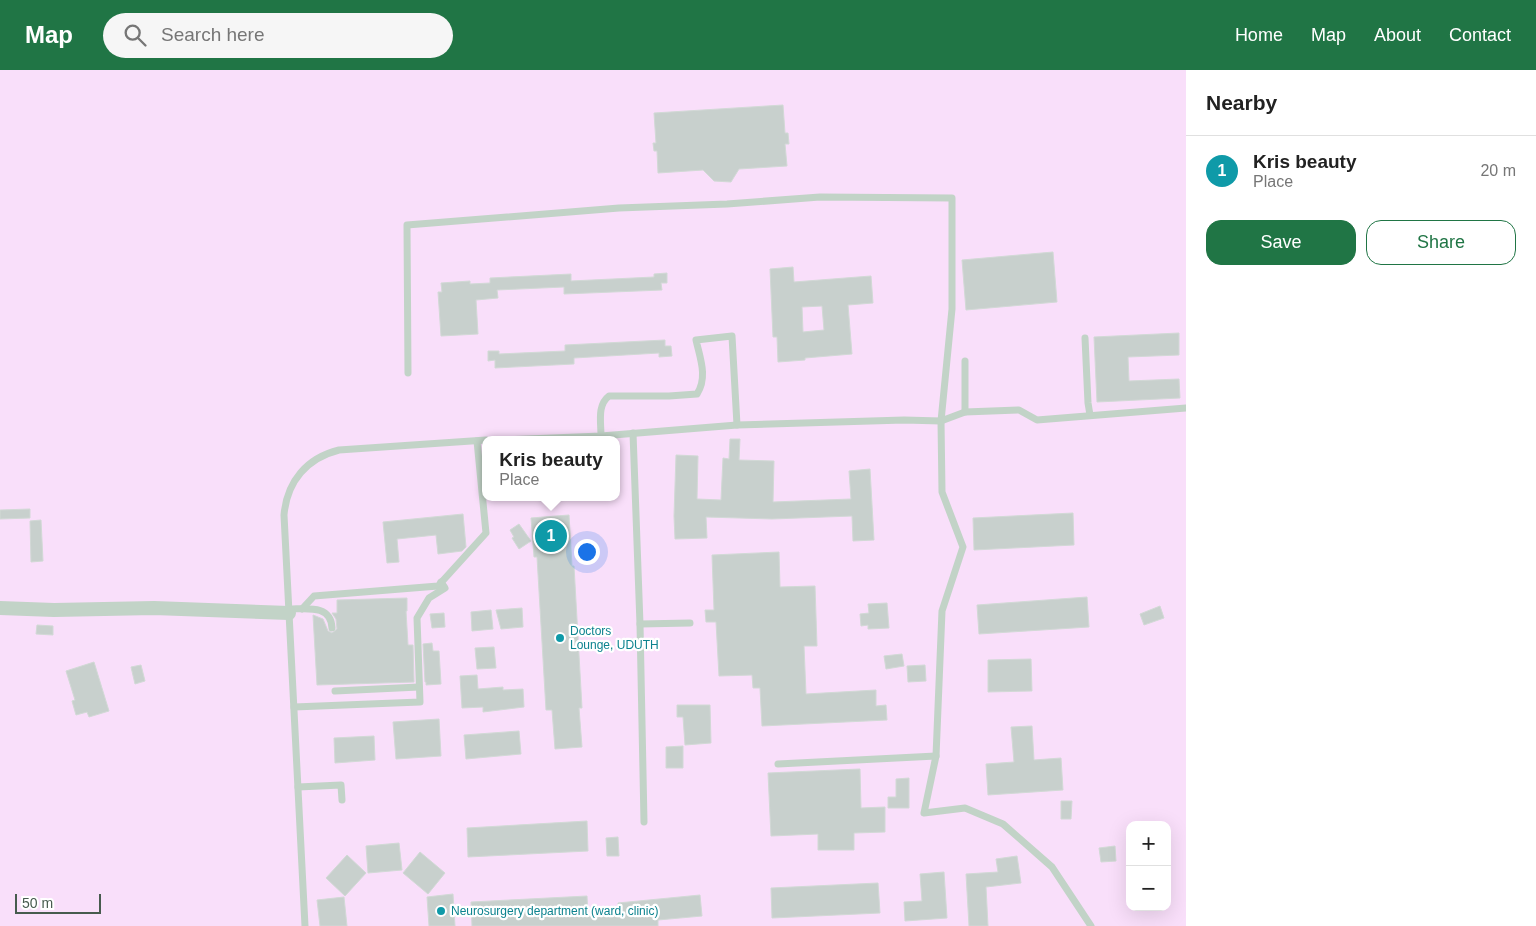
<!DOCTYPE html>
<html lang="en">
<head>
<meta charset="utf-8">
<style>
  body { margin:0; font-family:Arial,sans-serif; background:#f6f6f6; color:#222 }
  .controls { position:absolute; right:15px; bottom:15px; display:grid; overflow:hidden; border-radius:10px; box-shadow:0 5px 20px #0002 }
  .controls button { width:45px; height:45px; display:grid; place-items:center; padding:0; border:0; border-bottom:1px solid #e0e0e0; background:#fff; color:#222; font:25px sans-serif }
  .scale { position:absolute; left:15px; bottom:12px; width:86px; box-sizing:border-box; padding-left:5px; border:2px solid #475b4e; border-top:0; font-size:14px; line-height:18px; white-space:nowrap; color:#475b4e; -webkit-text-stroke:4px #fff; paint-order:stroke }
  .you { position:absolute; left:586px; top:481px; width:18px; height:18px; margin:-12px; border:4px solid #fff; border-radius:50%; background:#1a73e8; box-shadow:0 0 0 8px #1a73e833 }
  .badge { display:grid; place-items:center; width:32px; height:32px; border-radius:50%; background:#207545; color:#fff; font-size:16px; font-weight:700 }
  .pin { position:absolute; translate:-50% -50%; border:2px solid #fff; box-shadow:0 1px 5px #0006 }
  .popup { position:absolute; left:482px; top:366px; width:138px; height:65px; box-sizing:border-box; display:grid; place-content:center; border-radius:10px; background:#fff; filter:drop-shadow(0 1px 4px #0005); font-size:16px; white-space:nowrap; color:#767676 }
  .popup b { font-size:19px; color:#222 }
  .popup::after { content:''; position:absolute; left:50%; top:100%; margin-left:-10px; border:10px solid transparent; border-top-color:#fff }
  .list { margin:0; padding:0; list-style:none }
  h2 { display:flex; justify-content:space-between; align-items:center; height:65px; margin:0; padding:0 20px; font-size:21px }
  h2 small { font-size:16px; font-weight:400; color:#767676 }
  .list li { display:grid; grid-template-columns:32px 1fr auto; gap:15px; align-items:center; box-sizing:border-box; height:70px; padding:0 20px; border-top:1px solid #e0e0e0 }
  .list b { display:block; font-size:19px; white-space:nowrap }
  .list p { margin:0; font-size:16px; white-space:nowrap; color:#767676 }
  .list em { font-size:16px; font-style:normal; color:#767676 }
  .actions { display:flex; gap:10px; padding:15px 20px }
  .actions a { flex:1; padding:11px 0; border:1px solid #207545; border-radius:15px; text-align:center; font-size:18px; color:#207545 }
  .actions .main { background:#207545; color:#fff }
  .icon { flex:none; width:28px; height:28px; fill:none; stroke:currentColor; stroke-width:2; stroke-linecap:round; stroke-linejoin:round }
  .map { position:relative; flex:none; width:1186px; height:856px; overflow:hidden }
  header { display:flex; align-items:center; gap:30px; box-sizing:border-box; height:70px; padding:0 25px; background:#207545; color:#fff }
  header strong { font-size:24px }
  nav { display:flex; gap:28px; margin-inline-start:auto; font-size:18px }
  .search { width:350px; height:45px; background:#f6f6f6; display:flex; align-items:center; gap:12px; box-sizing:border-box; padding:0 18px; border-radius:28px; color:#767676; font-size:19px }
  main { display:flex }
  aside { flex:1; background:#fff }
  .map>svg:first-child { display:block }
  .medical { fill:#f9dffa; fill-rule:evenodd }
  .building { fill:#c8d0cd; stroke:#d2d9d6; fill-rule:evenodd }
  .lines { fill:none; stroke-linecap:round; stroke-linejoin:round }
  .service { stroke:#c2d3c7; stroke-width:7 }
  .minor { stroke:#c2d3c7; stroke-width:14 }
  .culture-dot { fill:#0f9aa8; stroke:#fff; stroke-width:2 }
  .labels { text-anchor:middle; stroke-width:4.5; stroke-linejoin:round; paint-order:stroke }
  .culture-label { font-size:12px; fill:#0d838f; stroke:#fff; text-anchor:start }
</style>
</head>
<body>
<header>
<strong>Map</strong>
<div class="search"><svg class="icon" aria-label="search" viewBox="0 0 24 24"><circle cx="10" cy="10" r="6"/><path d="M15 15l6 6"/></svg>Search here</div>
<nav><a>Home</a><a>Map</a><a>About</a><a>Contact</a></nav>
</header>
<main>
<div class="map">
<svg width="1186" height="856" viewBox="0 0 1186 856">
  <rect width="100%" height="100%" fill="#f0eef1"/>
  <path class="medical" d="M0,0h1186v856h-1186zM486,370h130v57h-130zM1130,755h37v82h-37z"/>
  <g class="building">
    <polygon points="783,35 785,63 788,63 789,74 785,74 787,96 739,99 731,112 714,111 703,100 658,103 657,81 654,81 653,73 656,73 654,43"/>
    <polygon points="1053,182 1057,232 966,240 962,190"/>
    <path d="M793,197l1,15 77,-6 2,27 -25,2 4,49 -47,4v2l-27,2 -1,-25h-4l-3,-68zM822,236l2,24 -21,2 -1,-25z"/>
    <polygon points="667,203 667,213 661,213 662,220 564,224 564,217 497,220 498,228 476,230 478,264 441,266 438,222 442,222 441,213 470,211 470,214 490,213 490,208 571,204 571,211 654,207 654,204"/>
    <polygon points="1179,263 1179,285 1128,287 1129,311 1179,309 1180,328 1097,332 1094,267"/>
    <polygon points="665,270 665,276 671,276 672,286 659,287 659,283 574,288 574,294 495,298 495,290 488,291 488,281 499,281 499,284 565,281 565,275"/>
    <polygon points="730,369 740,369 739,390 774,391 773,432 851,429 849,401 870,399 874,470 853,471 852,446 772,449 706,447 707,468 675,469 674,446 676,385 698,386 697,429 721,430 723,388 729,389"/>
    <polygon points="30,439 30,448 0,449 0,440"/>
    <polygon points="1073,443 1074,475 974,480 973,448"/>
    <polygon points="463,444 466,477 462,481 438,484 436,465 397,469 399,492 387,493 383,452"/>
    <polygon points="569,445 572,496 574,496 582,638 579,638 582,677 555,679 552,640 546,640 537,487 534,487 531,448"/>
    <polygon points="41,450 43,491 31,492 30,451"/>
    <polygon points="519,454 531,471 519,479 512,468 514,467 510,460"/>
    <polygon points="779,482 780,517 815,516 817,576 804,576 806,624 876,620 876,636 886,635 887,650 762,656 760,618 753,618 752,605 719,606 716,552 706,552 705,540 714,540 712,485"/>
    <polygon points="1087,527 1089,557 979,564 977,535"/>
    <polygon points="407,528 407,541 406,541 408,575 413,575 414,612 317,615 313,545 323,549 328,561 332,563 337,559 336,549 332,543 337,543 337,530"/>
    <polygon points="887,533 889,558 868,559 868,555 861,556 860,544 869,543 868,534"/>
    <polygon points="1160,536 1164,548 1144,555 1140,544"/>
    <polygon points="522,538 523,557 501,559 496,540"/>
    <polygon points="491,540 493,559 472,561 471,542"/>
    <polygon points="444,543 445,557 432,558 430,544"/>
    <polygon points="37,555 53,556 53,565 36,564"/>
    <polygon points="432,573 433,581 439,581 441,614 426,615 426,612 425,612 423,574"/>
    <polygon points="494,577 496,598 477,599 475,578"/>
    <polygon points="902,584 904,596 886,599 884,586"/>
    <polygon points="1031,589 1032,621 988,622 988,590"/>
    <polygon points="94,592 109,641 89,647 87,642 76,645 72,631 75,630 66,601"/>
    <polygon points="141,595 145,611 135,614 131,597"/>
    <polygon points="925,595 926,611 908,612 907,596"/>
    <polygon points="477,605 478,619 503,617 503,620 523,619 524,637 483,642 483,637 462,638 460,606"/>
    <polygon points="677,635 710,635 711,673 685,675 683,647 677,647"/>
    <polygon points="439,649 441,686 396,689 393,652"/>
    <polygon points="1032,656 1034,690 1061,688 1063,720 988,725 986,694 1014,692 1011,657"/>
    <polygon points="519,661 521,684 466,689 464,665"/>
    <polygon points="374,666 375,690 335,693 334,668"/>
    <polygon points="683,676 683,698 666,698 666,677"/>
    <polygon points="860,699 861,738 885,737 885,762 854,763 854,780 818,780 818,764 771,766 768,703"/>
    <polygon points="909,708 909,738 888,738 888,727 896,727 896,709"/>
    <polygon points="1061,731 1072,731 1071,749 1061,749"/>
    <polygon points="587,751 588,781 468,787 467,758"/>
    <polygon points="618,767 619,786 607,786 606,768"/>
    <polygon points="399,773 402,800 368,803 366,776"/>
    <polygon points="1115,776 1116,791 1101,792 1099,778"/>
    <polygon points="420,782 445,803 428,824 403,803"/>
    <polygon points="347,785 366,803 345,826 326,808"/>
    <polygon points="1017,786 1021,813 986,817 988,856 969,856 966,804 998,802 996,789"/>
    <polygon points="944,802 947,848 905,851 904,832 922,831 920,804"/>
    <polygon points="878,813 880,843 772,848 771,818"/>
    <polygon points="453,824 455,856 429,856 427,827"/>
    <polygon points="700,825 702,846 658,850 658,856 472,856 471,832 587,826 588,846 618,843 618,833"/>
    <polygon points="344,827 347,856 320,856 317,830"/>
  </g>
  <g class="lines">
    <g class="service">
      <polyline points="1085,268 1088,333 1090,345"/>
      <polyline points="408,303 407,155 619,138 727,134 820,127 952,128 952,239 941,351 942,422 963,477 942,541 936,686 924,743 965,738 1003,754 1052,797 1091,856"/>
      <polyline points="965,342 965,291"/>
      <polyline points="633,363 640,554 644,752"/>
      <path d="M601,366c0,-14 -4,-31 8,-40h60l28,-2c11,-17 3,-36 -1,-54l36,-4 5,89"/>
      <polyline points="503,370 601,366 737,355 904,350 941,351 965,342 1019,340 1037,350 1186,338"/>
      <path d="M289,539c17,0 42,-5 43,19"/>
      <polyline points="302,539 314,526 438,516 486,463 477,371"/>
      <polyline points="640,554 690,553"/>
      <polyline points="335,621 419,617"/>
      <polyline points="294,637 420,632 417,548 429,528 445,518 441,512"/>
      <polyline points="778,694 936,686"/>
      <polyline points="298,717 341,715 342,730"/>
      <path d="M305,856l-21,-411c3,-34 23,-57 55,-65l147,-10"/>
    </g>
    <polyline class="minor" points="0,538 54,540 154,538 289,543"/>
  </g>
  <g class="culture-dot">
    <circle cx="560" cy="568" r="5"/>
    <circle cx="441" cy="841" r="5"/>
  </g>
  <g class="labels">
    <g class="culture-label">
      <text x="570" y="565">Doctors<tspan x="570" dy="14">Lounge, UDUTH</tspan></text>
      <text x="451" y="845">Neurosurgery department (ward, clinic)</text>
    </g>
  </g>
</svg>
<div class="controls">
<button>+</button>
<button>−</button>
</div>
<div class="scale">50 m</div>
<div class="you"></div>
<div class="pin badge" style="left:551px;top:466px;background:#0f9aa8">1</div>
<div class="popup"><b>Kris beauty</b>Place</div>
</div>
<aside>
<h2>Nearby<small></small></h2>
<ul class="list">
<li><span class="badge" style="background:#0f9aa8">1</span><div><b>Kris beauty</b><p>Place</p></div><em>20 m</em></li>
</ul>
<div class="actions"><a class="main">Save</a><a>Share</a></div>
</aside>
</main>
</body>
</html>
